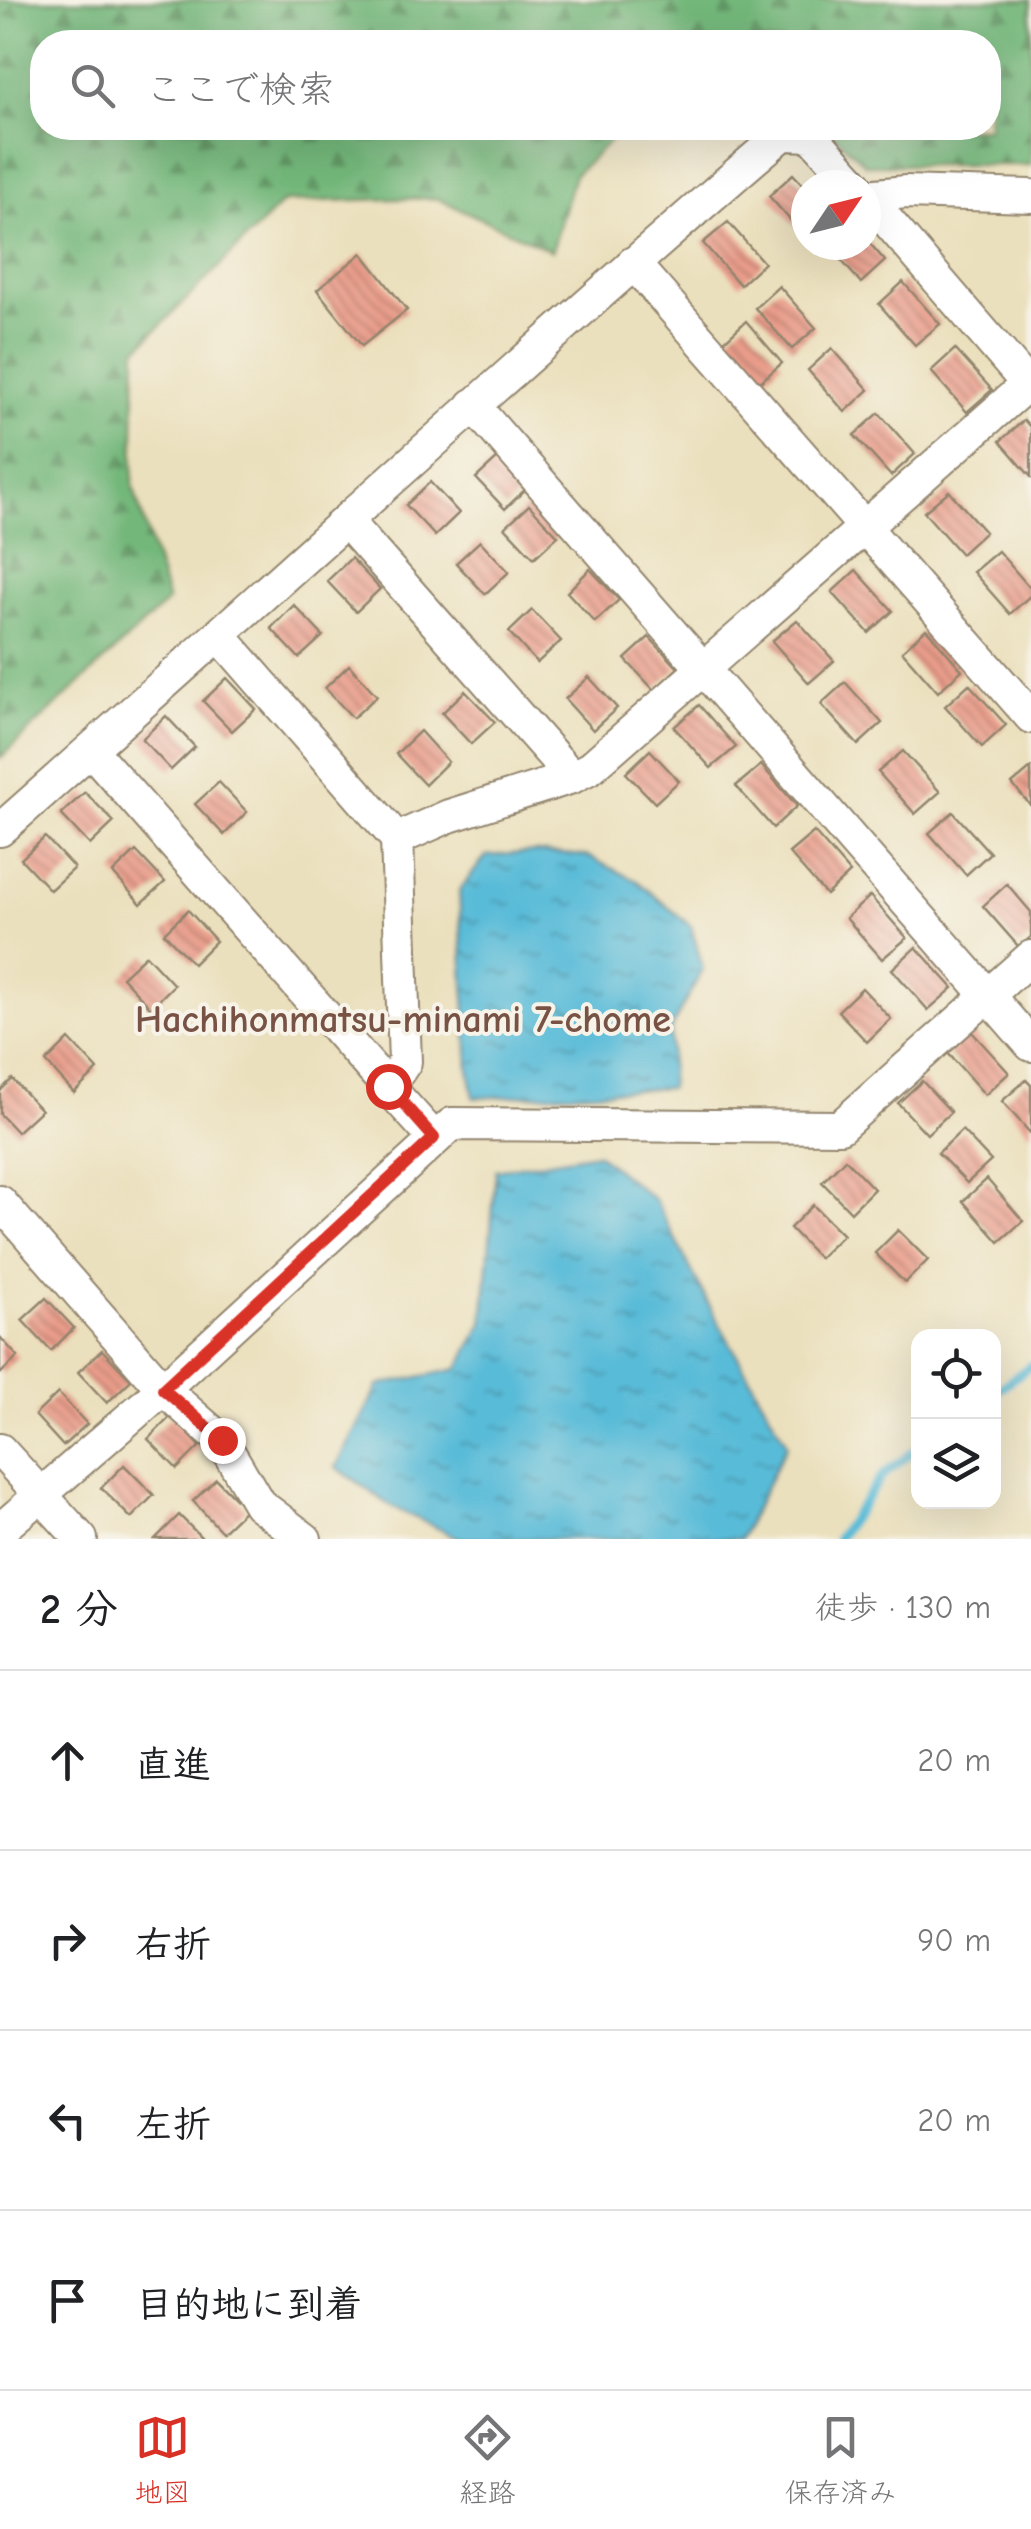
<!DOCTYPE html>
<html lang="ja">
<head>
<meta charset="utf-8">
<style>
  body { margin:0; font-family:"Comic Neue","Klee One",sans-serif; background:#f2f2f2; color:#202124 }
  .controls { position:absolute; right:30px; bottom:30px; display:grid; overflow:hidden; border-radius:20px; box-shadow:0 10px 40px #0002 }
  .controls button { width:90px; height:90px; display:grid; place-items:center; padding:0; border:0; border-bottom:2px solid #e0e0e0; background:#fff; color:#202124; font:50px sans-serif }
  .compass { position:absolute; left:791px; top:170px; width:90px; height:90px; border-radius:50%; background:#fff; box-shadow:0 10px 40px #0002; rotate:55deg }
  .stop { position:absolute; width:30px; height:30px; margin:-22px; border:8px solid #d93025; border-radius:50%; background:#fff }
  .stop.end { background:#d93025; border-color:#fff; box-shadow:0 2px 10px #0008 }
  .list { margin:0; padding:0; list-style:none }
  h2 { display:flex; justify-content:space-between; align-items:center; height:130px; margin:0; padding:0 40px; font-size:42px }
  h2 small { font-size:32px; font-weight:400; color:#757577 }
  .list li { display:grid; grid-template-columns:65px 1fr auto; gap:30px; align-items:center; box-sizing:border-box; height:180px; padding:0 40px; border-top:2px solid #e0e0e0 }
  .list b { display:block; font-size:38px; white-space:nowrap }
  .list em { font-size:32px; font-style:normal; color:#757577 }
  .icon { flex:none; width:55px; height:55px; fill:none; stroke:currentColor; stroke-width:2; stroke-linecap:round; stroke-linejoin:round }
  .map { position:relative; flex:none; width:1031px; height:1539px; overflow:hidden }
  .search { position:absolute; background:#fff; box-shadow:0 10px 40px #0002; left:30px; right:30px; top:30px; height:110px; display:flex; align-items:center; gap:25px; box-sizing:border-box; padding:0 35px; border-radius:40px; color:#757577; font-size:38px }
  .sheet { height:850px; background:#fff }
  nav { display:flex; justify-content:space-around; align-items:center; box-sizing:border-box; height:140px; border-top:2px solid #e0e0e0; background:#fff; font-size:28px; color:#757577 }
  nav a { display:grid; justify-items:center; gap:5px }
  nav .on { color:#d93025 }
  .map>svg:first-child { display:block }
  .forest { fill:url(#forest-firs); stroke:#57704c; stroke-width:2.5 }
  .water { fill:url(#water-ripples); stroke:#4a727b; stroke-width:2.5 }
  .lines { fill:none; stroke-linecap:round; stroke-linejoin:round }
  .stream { stroke:#59bbd8; stroke-width:9 }
  .building { fill:url(#building-back-hatch) }
  .minor-casing { stroke:#93856e; stroke-width:36 }
  .minor { stroke:#fff; stroke-width:32 }
  .route { stroke:#d93025; stroke-width:12 }
  .labels { text-anchor:middle; stroke-width:8; stroke-linejoin:round; paint-order:stroke }
  .neighbourhood-label { font-size:38px; font-weight:bold; fill:#785244; stroke:#f7f3e8 }
</style>
</head>
<body>
<div class="map">
<svg width="1031" height="1539" viewBox="0 0 1031 1539">
  <defs>
    <pattern id="forest-firs" width="22" height="20" patternUnits="userSpaceOnUse" patternTransform="scale(2.5)"><rect width="22" height="20" fill="#73b77a"/><path d="M5 1l3.5 6h-7zM16 11l3.5 6h-7z" fill="#609563"/></pattern>
    <pattern id="water-ripples" width="26" height="14" patternUnits="userSpaceOnUse" patternTransform="scale(2.5)"><rect width="26" height="14" fill="#59bbd8"/><path d="M2 4q2-2 4 0t4 0M15 11q2-2 4 0t4 0" fill="none" stroke="#4b98af"/></pattern>
    <pattern id="building-back-hatch" width="6" height="6" patternUnits="userSpaceOnUse" patternTransform="scale(2.5)"><rect width="6" height="6" fill="#e99c8a"/><path d="M-1 5l2 2M0 0l6 6M5-1l2 2" fill="none" stroke="#be7f70"/></pattern>
  </defs>
  <rect width="100%" height="100%" fill="#f7f3e8"/>
  <filter id="ink" filterUnits="userSpaceOnUse"><feTurbulence type="fractalNoise" baseFrequency=".01" numOctaves="2"/><feDisplacementMap in="SourceGraphic" scale="20" xChannelSelector="R" yChannelSelector="G"/><feConvolveMatrix kernelMatrix="1 2 1 2 8 2 1 2 1" color-interpolation-filters="sRGB"/></filter>
  <filter id="wash" filterUnits="userSpaceOnUse"><feTurbulence type="fractalNoise" baseFrequency=".0048" numOctaves="4" result="noise"/><feDisplacementMap in="SourceGraphic" scale="40" xChannelSelector="R" yChannelSelector="G"/><feGaussianBlur stdDeviation="2.25" result="paint"/><feColorMatrix in="noise" values="0 0 0 0 0 0 0 0 0 0 0 0 0 0 0 0 0 1.4 0 .05"/><feComposite in="paint" operator="in"/></filter>
  <g filter="url(#wash)">
    <rect width="100%" height="100%" fill="#ebe0bd"/>
    <polygon class="forest" points="0,0 1031,0 1031,165 866,165 826,128 988,128 988,42 42,42 42,128 624,128 574,175 552,251 436,198 283,202 136,350 133,486 168,601 0,758"/>
    <g class="water">
      <polygon points="536,852 587,856 637,881 691,926 703,969 671,1028 670,1088 474,1098 469,1069 459,891 486,856"/>
      <polygon points="596,1153 655,1200 715,1316 787,1444 740,1539 461,1539 392,1507 336,1467 379,1385 458,1369 483,1323 496,1170"/>
    </g>
    <g class="lines">
      <g class="stream">
        <polyline points="994,1393 1031,1365"/>
        <polyline points="837,1539 883,1475 918,1448"/>
      </g>
    </g>
    <g id="blocks">
      <g class="building">
        <polygon points="793,174 806,188 806,238 769,196"/>
        <polygon points="728,222 764,263 740,285 703,243"/>
        <polygon points="866,239 885,261 861,283 828,245 866,245"/>
        <polygon points="362,253 407,310 362,346 317,290"/>
        <polygon points="903,282 940,324 915,345 879,304"/>
        <polygon points="779,286 816,328 792,349 755,308"/>
        <polygon points="746,321 782,363 758,384 722,343"/>
        <polygon points="832,348 869,390 845,412 808,370"/>
        <polygon points="955,349 992,390 967,412 931,371"/>
        <polygon points="879,413 915,454 891,476 854,435"/>
        <polygon points="1024,420 1031,428 1031,477 1000,441"/>
        <polygon points="500,456 528,487 505,509 476,478"/>
        <polygon points="430,482 459,513 435,536 406,505"/>
        <polygon points="949,491 985,532 961,554 924,512"/>
        <polygon points="529,505 558,536 534,558 505,527"/>
        <polygon points="480,541 509,572 485,594 456,563"/>
        <polygon points="998,551 1031,589 1031,595 1010,614 973,572"/>
        <polygon points="351,558 380,589 356,612 327,581"/>
        <polygon points="590,569 619,600 595,622 567,592"/>
        <polygon points="856,570 893,611 869,633 832,592"/>
        <polygon points="294,605 323,636 299,658 271,628"/>
        <polygon points="532,610 561,641 537,663 509,632"/>
        <polygon points="797,620 834,661 809,683 772,641"/>
        <polygon points="926,629 962,670 938,692 902,651"/>
        <polygon points="649,637 678,668 654,690 625,659"/>
        <polygon points="349,665 377,696 353,718 325,688"/>
        <polygon points="589,677 617,708 593,730 565,699"/>
        <polygon points="227,678 256,709 232,731 203,701"/>
        <polygon points="845,682 882,723 858,745 821,704"/>
        <polygon points="969,684 1006,725 982,747 945,706"/>
        <polygon points="465,691 495,722 471,744 442,713"/>
        <polygon points="699,705 736,747 711,768 674,727"/>
        <polygon points="166,716 195,747 171,770 142,739"/>
        <polygon points="420,731 448,762 425,785 396,754"/>
        <polygon points="650,750 679,781 655,803 626,773"/>
        <polygon points="903,751 940,792 915,814 878,772"/>
        <polygon points="761,765 797,806 773,828 736,786"/>
        <polygon points="1031,768 1031,806 1012,784"/>
        <polygon points="219,782 247,812 224,835 195,804"/>
        <polygon points="85,792 114,822 90,845 61,814"/>
        <polygon points="953,812 990,853 966,875 929,833"/>
        <polygon points="814,832 850,873 826,895 789,853"/>
        <polygon points="45,837 74,868 50,890 21,859"/>
        <polygon points="136,851 165,882 141,904 113,873"/>
        <polygon points="1007,884 1031,912 1031,937 1019,947 983,906"/>
        <polygon points="870,896 907,938 882,959 846,918"/>
        <polygon points="188,910 216,941 193,964 164,933"/>
        <polygon points="916,947 953,988 928,1010 892,969"/>
        <polygon points="146,955 174,985 151,1008 122,977"/>
        <polygon points="862,988 891,1019 867,1042 838,1011"/>
        <polygon points="972,1032 1009,1073 985,1095 948,1053"/>
        <polygon points="69,1039 98,1070 74,1093 46,1062"/>
        <polygon points="12,1079 41,1110 17,1132 0,1114 0,1091"/>
        <polygon points="1026,1080 1031,1085 1031,1134 1002,1101"/>
        <polygon points="922,1081 951,1112 927,1134 898,1103"/>
        <polygon points="962,1130 991,1161 967,1183 938,1153"/>
        <polygon points="845,1159 874,1189 851,1212 822,1182"/>
        <polygon points="987,1179 1023,1221 999,1242 963,1201"/>
        <polygon points="813,1205 843,1235 819,1258 790,1228"/>
        <polygon points="898,1230 928,1260 905,1283 875,1253"/>
        <polygon points="46,1298 74,1328 51,1351 22,1320"/>
        <polygon points="0,1337 18,1357 0,1374"/>
        <polygon points="102,1350 131,1380 107,1403 78,1372"/>
        <polygon points="58,1393 87,1424 63,1446 35,1415"/>
        <polygon points="171,1416 200,1446 177,1469 148,1439"/>
        <polygon points="124,1465 154,1495 131,1518 101,1488"/>
        <polygon points="216,1479 246,1509 222,1532 193,1501"/>
        <polygon points="179,1515 203,1539 155,1539"/>
      </g>
    </g>
  </g>
  <g filter="url(#ink)">
    <use href="#blocks" fill-opacity="0" stroke="#93856e" stroke-width="2.5"/>
    <g class="lines">
      <g class="minor-casing">
        <g id="minor">
          <polyline points="866,196 1031,388"/>
          <polyline points="866,196 906,192 1031,196"/>
          <polyline points="633,263 1031,717"/>
          <polyline points="473,405 1031,1045"/>
          <polyline points="347,522 572,777"/>
          <polyline points="220,636 397,839 449,816 572,777 590,768 1031,381"/>
          <polyline points="91,750 388,1087"/>
          <path d="M0,830c261,-231 518,-468 783,-696l28,1 45,50"/>
          <polyline points="397,839 405,1062 388,1087 434,1138"/>
          <polyline points="0,1202 163,1389 222,1441 259,1504 305,1539"/>
          <polyline points="0,1450 81,1539"/>
          <polyline points="0,1530 163,1389 452,1124 840,1127 1031,957"/>
        </g>
      </g>
      <use href="#minor" class="minor"/>
    </g>
  </g>
  <g class="lines" filter="url(#ink)">
    <polyline class="route" points="222,1440 163,1389 434,1138 388,1086"/>
  </g>
  <g class="labels">
    <g class="neighbourhood-label">
      <text x="403" y="1032">Hachihonmatsu-minami 7-chome</text>
    </g>
  </g>
</svg>
<div class="controls">
<button><svg class="icon" aria-label="locate" viewBox="0 0 24 24"><circle cx="12" cy="12" r="6"/><path d="M12 2v4M12 18v4M2 12h4M18 12h4"/></svg></button>
<button><svg class="icon" aria-label="layers" viewBox="0 0 24 24"><path d="M12 4l9 5-9 5-9-5zM3 14l9 5 9-5"/></svg></button>
</div>
<svg class="compass" viewBox="-18 -18 36 36"><path d="M0-13l5 13h-10z" fill="#e53935"/><path d="M0 13l5-13h-10z" fill="#757577"/></svg>
<div class="stop" style="left:388px;top:1086px"></div>
<div class="stop end" style="left:222px;top:1440px"></div>
<div class="search"><svg class="icon" aria-label="search" viewBox="0 0 24 24"><circle cx="10" cy="10" r="6"/><path d="M15 15l6 6"/></svg>ここで検索</div>
</div>
<section class="sheet">
<h2>2 分<small>徒歩 · 130 m</small></h2>
<ul class="list">
<li><svg class="icon" aria-label="ahead" viewBox="0 0 24 24"><path d="M12 20V5M6 11l6-6 6 6"/></svg><div><b>直進</b></div><em>20 m</em></li>
<li><svg class="icon" aria-label="right" viewBox="0 0 24 24"><path d="M7 20v-9h11M14 6l5 5-5 5"/></svg><div><b>右折</b></div><em>90 m</em></li>
<li><svg class="icon" aria-label="left" viewBox="0 0 24 24"><path d="M17 20v-9H6M10 6l-5 5 5 5"/></svg><div><b>左折</b></div><em>20 m</em></li>
<li><svg class="icon" aria-label="arrive" viewBox="0 0 24 24"><path d="M6 21V4h12l-3 4 3 4H6"/></svg><div><b>目的地に到着</b></div></li>
</ul>
</section>
<nav>
<a class="on"><svg class="icon" aria-label="map" viewBox="0 0 24 24"><path d="M3 6l6-2 6 2 6-2v14l-6 2-6-2-6 2zM9 4v14M15 6v14"/></svg>地図</a>
<a><svg class="icon" aria-label="directions" viewBox="0 0 24 24"><path d="M12 3l9 9-9 9-9-9zM9 14v-3h6M13 9l2 2-2 2"/></svg>経路</a>
<a><svg class="icon" aria-label="saved" viewBox="0 0 24 24"><path d="M7 4h10v16l-5-4-5 4z"/></svg>保存済み</a>
</nav>
</body>
</html>
